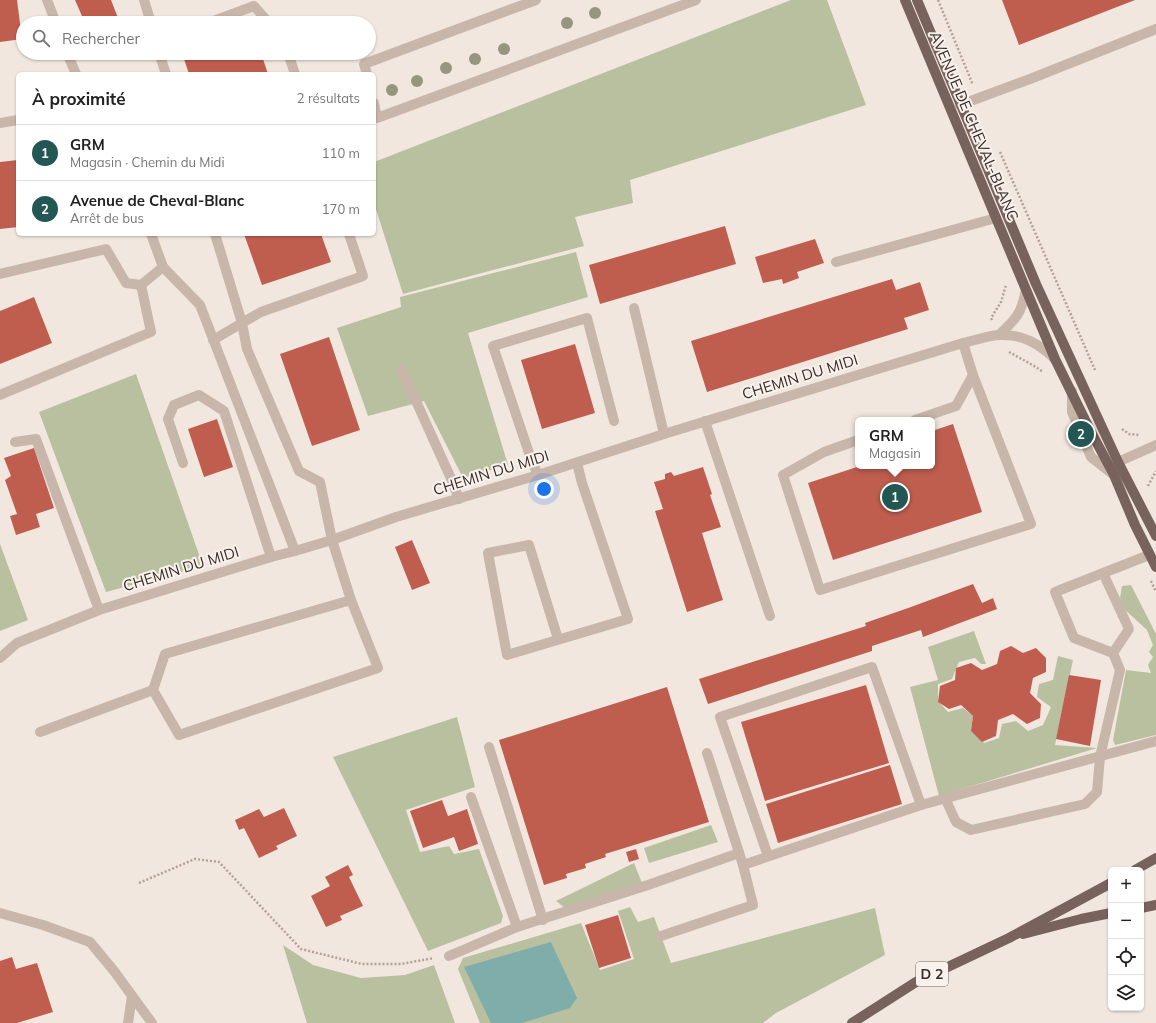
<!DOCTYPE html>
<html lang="fr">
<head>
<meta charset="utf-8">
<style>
  body { margin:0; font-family:Mulish,sans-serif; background:#f6f6f6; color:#222 }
  .controls { position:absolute; right:12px; bottom:12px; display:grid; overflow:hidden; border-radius:6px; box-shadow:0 1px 3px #0004 }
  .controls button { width:36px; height:36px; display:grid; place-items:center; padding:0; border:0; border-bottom:1px solid #e0e0e0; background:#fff; color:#222; font:20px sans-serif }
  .you { position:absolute; left:544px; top:489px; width:14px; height:14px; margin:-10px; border:3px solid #fff; border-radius:50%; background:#1a73e8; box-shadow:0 0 0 6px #1a73e833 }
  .badge { display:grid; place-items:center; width:26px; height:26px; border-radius:50%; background:#225754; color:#fff; font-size:13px; font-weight:700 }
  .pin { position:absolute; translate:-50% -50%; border:2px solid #fff; box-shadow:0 1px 4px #0006 }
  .popup { position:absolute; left:855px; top:417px; width:80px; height:52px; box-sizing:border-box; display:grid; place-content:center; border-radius:6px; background:#fff; filter:drop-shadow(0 1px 3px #0005); font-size:13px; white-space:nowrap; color:#767676 }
  .popup b { font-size:15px; color:#222 }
  .popup::after { content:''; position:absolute; left:50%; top:100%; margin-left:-8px; border:8px solid transparent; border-top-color:#fff }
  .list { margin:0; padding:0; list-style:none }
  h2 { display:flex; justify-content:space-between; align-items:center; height:52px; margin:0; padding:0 16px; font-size:17px }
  h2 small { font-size:13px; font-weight:400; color:#767676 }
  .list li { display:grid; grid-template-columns:26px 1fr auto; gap:12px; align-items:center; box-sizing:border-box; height:56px; padding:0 16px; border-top:1px solid #e0e0e0 }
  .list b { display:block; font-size:15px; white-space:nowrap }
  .list p { margin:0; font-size:13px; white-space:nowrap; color:#767676 }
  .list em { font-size:13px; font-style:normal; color:#767676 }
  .icon { flex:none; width:22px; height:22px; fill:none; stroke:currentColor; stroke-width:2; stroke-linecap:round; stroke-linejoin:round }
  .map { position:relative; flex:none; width:1156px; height:1023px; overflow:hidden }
  .search { position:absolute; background:#fff; box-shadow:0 1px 3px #0004; left:16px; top:16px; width:360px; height:44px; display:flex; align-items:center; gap:10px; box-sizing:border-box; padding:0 14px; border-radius:22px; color:#767676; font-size:15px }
  .panel { position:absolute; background:#fff; box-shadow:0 1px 3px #0004; left:16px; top:72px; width:360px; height:164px; border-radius:6px }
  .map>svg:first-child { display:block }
  .green { fill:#b9c09f }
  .water { fill:#7fadaa }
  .building { fill:#bf5e4f }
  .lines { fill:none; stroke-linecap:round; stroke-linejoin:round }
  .path { stroke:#b5a095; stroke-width:2.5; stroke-dasharray:2 2; stroke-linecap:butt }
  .minor { stroke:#c9b6ab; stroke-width:10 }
  .major { stroke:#78625c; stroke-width:10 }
  .tree { fill:#96967e }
  .labels { text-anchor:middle; stroke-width:4; stroke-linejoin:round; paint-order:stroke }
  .shield { fill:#f9f1eb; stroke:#716864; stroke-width:1 }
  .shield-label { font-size:14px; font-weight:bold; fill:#372d2a }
  .street-label { font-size:15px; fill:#372d2a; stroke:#f9f1eb }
</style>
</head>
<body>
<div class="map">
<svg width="1156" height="1023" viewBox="0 0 1156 1023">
  <rect width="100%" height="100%" fill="#f1e7df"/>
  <g class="green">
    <polygon points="791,0 827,0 866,105 630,180 633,203 575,217 584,246 403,294 374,203 374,162"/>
    <polygon points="576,252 588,297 468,333 508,465 463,478 424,401 368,416 337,328 401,307 400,297"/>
    <polygon points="136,374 203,566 106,592 39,412"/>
    <polygon points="0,544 28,620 0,631"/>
    <polygon points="1131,585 1156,634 1156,735 1115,745 1113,740 1126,670 1151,673 1148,665 1153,657 1149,652 1153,645 1147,630 1123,608 1120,598 1122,586"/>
    <polygon points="974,631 986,664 981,664 975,658 959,662 952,679 938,684 938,701 948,712 963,708 973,716 971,731 984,743 999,738 1002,724 1016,721 1028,731 1043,725 1051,707 1037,697 1039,684 1053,680 1058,656 1073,660 1055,745 1097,748 939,796 910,687 938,680 928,647"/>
    <polygon points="457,717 475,787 406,810 420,852 449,846 454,854 479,849 503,916 501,923 428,951 333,757"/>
    <polygon points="711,825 718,842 649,863 644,848"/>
    <polygon points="634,863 642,883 565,908 556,901"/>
    <polygon points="630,907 638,922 654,917 671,963 875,908 885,955 776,1013 763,1023 480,1023 458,969 463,958 581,923 600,970 634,959 618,911"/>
    <polygon points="283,945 313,965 361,978 405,975 434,965 455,1023 307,1023"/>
  </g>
  <polygon class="water" points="551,942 577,998 570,1008 522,1023 491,1023 464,967"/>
  <g class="building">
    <polygon points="0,0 17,0 22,39 0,42"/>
    <polygon points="75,0 111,0 120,23 85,23"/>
    <polygon points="1002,0 1135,0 1019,45"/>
    <polygon points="191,53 261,53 268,74 189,74 183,56"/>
    <polygon points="18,160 18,227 0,229 0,162"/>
    <polygon points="725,226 736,264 600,304 589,265"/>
    <polygon points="244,234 321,234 331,262 262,285"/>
    <polygon points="815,239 824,263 797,272 799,278 783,284 782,279 763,283 755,257"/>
    <polygon points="892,279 896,290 920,282 929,310 904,318 908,329 707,392 691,341"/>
    <polygon points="34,297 52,343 0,364 0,311"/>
    <polygon points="329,337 360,430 312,446 280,354"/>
    <polygon points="575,344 595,413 542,429 521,360"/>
    <polygon points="217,419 233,467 204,477 188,429"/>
    <polygon points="953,424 982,512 833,560 808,483 860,466 932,466 932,431"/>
    <polygon points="34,448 54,508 36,514 40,527 16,535 10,516 17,514 5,480 11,476 4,458"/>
    <polygon points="703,467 712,494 710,495 721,527 702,533 723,600 687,612 655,511 663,509 654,482 665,479 665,474 671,472 674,476"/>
    <polygon points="412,540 430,583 412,590 395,547"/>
    <polygon points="973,584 982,603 993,598 997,609 923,637 921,630 872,646 872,651 708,704 699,679 866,626 865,623 911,607"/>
    <polygon points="1011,646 1023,653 1036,648 1046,658 1046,672 1033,678 1030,693 1041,704 1040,718 1027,724 1013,714 998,720 996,736 982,742 971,731 973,716 961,705 949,709 938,702 940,686 955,680 956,668 971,663 982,670 997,664 1000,651"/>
    <polygon points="1069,675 1101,680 1090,746 1056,739"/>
    <polygon points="866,685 889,763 765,801 741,722"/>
    <polygon points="667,687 709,822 605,854 606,857 585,864 586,868 566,874 567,878 544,885 499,740"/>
    <polygon points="890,765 902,804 778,843 766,804"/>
    <polygon points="442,800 448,816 467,809 478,844 459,851 454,837 423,848 410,811"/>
    <polygon points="284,808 297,836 276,846 278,849 259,858 244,828 239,830 235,820 259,809 264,817"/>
    <polygon points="636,849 639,859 629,862 626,852"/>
    <polygon points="348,865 353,875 349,877 363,906 340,916 342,920 326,927 311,896 330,886 325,877"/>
    <polygon points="618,915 631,958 599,968 585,925"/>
    <polygon points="12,957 16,969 37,963 53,1012 17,1023 0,1023 0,961"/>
  </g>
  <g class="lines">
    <g class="path">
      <polyline points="938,0 973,85"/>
      <polyline points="1000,152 1095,370"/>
      <polyline points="992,320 991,318 1001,302 1006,285"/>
      <polyline points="1009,352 1036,367 1043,372"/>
      <polyline points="1122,429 1129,434 1139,435"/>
      <polyline points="1148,486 1156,471"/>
      <polyline points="1151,581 1156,592"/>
      <polyline points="139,883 195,859 219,862 301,949 362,964 401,964 434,958"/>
    </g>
    <g class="minor">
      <polyline points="47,0 56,23"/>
      <polyline points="144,0 151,23"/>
      <polyline points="208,23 254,6 269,23"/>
      <polyline points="67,53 76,74"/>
      <polyline points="159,53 166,74"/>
      <polyline points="288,53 295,74"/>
      <polyline points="367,74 364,64 536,0"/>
      <polyline points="374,103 377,118 696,0"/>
      <polyline points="960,105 1030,79 1156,29"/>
      <polyline points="0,123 18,120"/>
      <polyline points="151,234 163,267"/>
      <polyline points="349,234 363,276 261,312 242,323 247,349 299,471 320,482 332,540 351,600 378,668 179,735 153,690 165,654 351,600"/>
      <polyline points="836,262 996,218"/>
      <polyline points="0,274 106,249 126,283 141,285 163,267 200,305 295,551"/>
      <polyline points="634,308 664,434"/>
      <path d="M999,335c18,-17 22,-21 27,-45"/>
      <polyline points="213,340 242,323 215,234"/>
      <polyline points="402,370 453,483 459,499"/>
      <polyline points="1072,391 1072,412 1091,457 1114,475"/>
      <polyline points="0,395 151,332 141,285"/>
      <polyline points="915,420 956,406 973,375"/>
      <polyline points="705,421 770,616"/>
      <polyline points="858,440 824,452 783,475 820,590 1031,524 973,375 963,343"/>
      <polyline points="15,442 36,439 99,610"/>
      <polyline points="1118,462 1156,445"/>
      <polyline points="183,463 168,419 174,405 199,395 224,411 271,557"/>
      <polyline points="538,475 531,459 493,346 587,318 614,421"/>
      <polyline points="1103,573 1129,629 1113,653 1074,638 1055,592 1149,555"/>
      <polyline points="558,639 529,545 488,553 507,655 628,619 582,483 577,463"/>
      <path d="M0,658l17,-15 82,-33 172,-53 24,-6 37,-11 64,-23 142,-42 126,-41 299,-91c10,-2 26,-8 37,-8 23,-1 39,9 55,24"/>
      <polyline points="40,732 153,690"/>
      <polyline points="489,747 543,920"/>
      <polyline points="707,753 743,865 921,805 1156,741"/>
      <polyline points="471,797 517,927"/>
      <polyline points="945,798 956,822 971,830 1085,804 1097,792 1100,757 1120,670 1113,653"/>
      <polyline points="768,856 720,717 872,667 921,805"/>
      <polyline points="0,913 43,925 90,942 114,971 152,1023"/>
      <polyline points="661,936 753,905 743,865"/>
      <polyline points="449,956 517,927 648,885 739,853"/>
      <polyline points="128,1023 132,996"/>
    </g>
    <g class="major">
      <polyline points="905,0 1055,359 1090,430 1114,475 1135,525 1156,567"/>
      <polyline points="917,0 1036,284 1118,462 1156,536"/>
      <polyline points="1135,870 1156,858"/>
      <polyline points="1141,908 1156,905"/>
      <polyline points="1023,934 1081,919 1111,913"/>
      <polyline points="852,1023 916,982 1009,938 1111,883"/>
    </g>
  </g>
  <g class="tree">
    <circle cx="595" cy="13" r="6"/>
    <circle cx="567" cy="23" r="6"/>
    <circle cx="504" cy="49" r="6"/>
    <circle cx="475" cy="59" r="6"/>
    <circle cx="446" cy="68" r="6"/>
    <circle cx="417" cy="81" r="6"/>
    <circle cx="392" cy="90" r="6"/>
  </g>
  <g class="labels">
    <rect class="shield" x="916" y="962" width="32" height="24" rx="3"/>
    <g class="shield-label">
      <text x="932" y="979">D 2</text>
    </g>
    <g class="street-label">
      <text transform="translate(974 126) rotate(67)" y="5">AVENUE DE CHEVAL-BLANC</text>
      <text transform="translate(800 377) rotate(-17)" y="5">CHEMIN DU MIDI</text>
      <text transform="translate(491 473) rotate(-17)" y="5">CHEMIN DU MIDI</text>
      <text transform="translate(181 569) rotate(-17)" y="5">CHEMIN DU MIDI</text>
    </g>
  </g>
</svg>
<div class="controls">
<button>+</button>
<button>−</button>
<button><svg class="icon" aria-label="locate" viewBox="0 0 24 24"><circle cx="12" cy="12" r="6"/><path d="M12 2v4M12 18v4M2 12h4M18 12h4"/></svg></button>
<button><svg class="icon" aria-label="layers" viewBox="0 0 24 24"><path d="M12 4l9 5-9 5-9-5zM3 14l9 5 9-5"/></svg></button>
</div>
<div class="you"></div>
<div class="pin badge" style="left:895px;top:497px">1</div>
<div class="popup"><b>GRM</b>Magasin</div>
<div class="pin badge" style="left:1081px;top:434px">2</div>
<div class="search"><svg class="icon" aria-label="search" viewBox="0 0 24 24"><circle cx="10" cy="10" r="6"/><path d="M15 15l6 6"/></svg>Rechercher</div>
<section class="panel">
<h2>À proximité<small>2 résultats</small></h2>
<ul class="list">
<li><span class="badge">1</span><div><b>GRM</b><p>Magasin · Chemin du Midi</p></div><em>110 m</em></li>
<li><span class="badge">2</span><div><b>Avenue de Cheval-Blanc</b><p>Arrêt de bus</p></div><em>170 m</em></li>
</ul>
</section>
</div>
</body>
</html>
